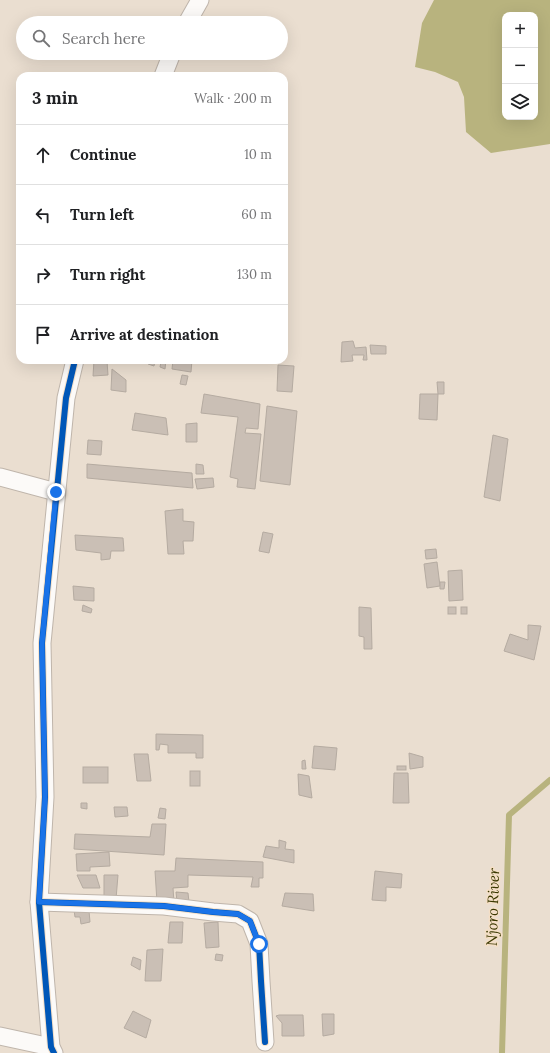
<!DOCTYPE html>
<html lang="en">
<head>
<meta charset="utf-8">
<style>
  body { margin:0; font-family:Lora,serif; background:#f2f2f2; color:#202124 }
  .controls { position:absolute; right:12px; top:12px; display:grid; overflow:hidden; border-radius:8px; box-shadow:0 4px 16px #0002 }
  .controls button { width:36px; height:36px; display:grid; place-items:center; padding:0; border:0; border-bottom:1px solid #e0e0e0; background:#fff; color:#202124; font:20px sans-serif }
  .stop { position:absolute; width:12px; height:12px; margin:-9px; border:3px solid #1a73e8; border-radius:50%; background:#fff }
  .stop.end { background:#1a73e8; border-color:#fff; box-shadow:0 1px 4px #0008 }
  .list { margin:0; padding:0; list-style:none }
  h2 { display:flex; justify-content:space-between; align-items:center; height:52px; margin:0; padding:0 16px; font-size:17px }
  h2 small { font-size:13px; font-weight:400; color:#757577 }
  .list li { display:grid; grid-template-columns:26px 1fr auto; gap:12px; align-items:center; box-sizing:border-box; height:60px; padding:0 16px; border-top:1px solid #e0e0e0 }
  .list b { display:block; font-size:15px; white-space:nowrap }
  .list em { font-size:13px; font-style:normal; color:#757577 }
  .icon { flex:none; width:22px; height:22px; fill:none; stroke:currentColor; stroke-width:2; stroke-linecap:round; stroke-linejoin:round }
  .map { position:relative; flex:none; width:550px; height:1053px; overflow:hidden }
  .search { position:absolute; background:#fff; box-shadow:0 4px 16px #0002; left:16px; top:16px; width:272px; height:44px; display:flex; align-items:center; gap:10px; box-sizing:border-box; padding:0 14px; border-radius:22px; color:#757577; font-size:15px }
  .panel { position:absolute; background:#fff; box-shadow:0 4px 16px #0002; left:16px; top:72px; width:272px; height:292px; border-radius:12px }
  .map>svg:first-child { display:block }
  .water { fill:#b8b37e; fill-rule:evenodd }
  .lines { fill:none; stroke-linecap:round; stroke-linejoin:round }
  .stream { stroke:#b8b37e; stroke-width:6 }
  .building { fill:#cabfb5; stroke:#b5aba1 }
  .minor-casing { stroke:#bfb5ab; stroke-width:19 }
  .minor { stroke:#fcfaf8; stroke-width:17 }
  .cycleway-casing { stroke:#f5dfc6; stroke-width:8 }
  .cycleway { stroke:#0057b8; stroke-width:6 }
  .route { stroke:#1a73e8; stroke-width:5 }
  .labels { text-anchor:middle; stroke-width:3; stroke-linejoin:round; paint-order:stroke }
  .water-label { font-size:15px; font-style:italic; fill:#3a3800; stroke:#f5dfc6 }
</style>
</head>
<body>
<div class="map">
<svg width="550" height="1053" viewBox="0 0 550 1053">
  <rect width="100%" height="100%" fill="#eaded0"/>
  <path class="water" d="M434,0h116v144l-59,9 -25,-21 -2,-35 -6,-15 -23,-10 -20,-5 7,-44zM505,15h30v102h-30z"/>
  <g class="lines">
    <polyline class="stream" points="502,1053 509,815 550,780"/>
  </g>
  <g class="building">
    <polygon points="353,341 355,348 366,347 367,360 363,360 364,355 352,355 353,361 341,362 342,342"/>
    <polygon points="370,345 386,346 386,354 371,354"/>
    <polygon points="94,360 107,361 108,375 93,376"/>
    <polygon points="148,360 166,360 165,369 160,367 161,362 155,361 154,366 148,364"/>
    <polygon points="173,360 192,360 191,372 172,369"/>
    <polygon points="278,365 294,366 292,392 277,391"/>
    <polygon points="112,369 126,380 126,392 111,390"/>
    <polygon points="182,375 188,376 186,385 180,384"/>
    <polygon points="437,382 444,382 444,394 438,394"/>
    <polygon points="204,394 260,404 258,429 246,428 245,433 261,434 255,489 237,487 238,479 230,477 238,417 201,413"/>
    <polygon points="420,394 438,394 437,420 419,419"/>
    <polygon points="267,406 297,411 290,485 260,481"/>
    <polygon points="135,413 166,418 168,435 132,430"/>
    <polygon points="197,423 197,442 186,442 186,424"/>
    <polygon points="493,435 508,439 500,501 484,497"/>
    <polygon points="88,440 102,441 101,455 87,454"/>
    <polygon points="87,464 192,473 193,488 87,478"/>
    <polygon points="196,464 203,465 204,474 196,474"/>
    <polygon points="213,478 214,487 197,489 195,479"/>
    <polygon points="183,509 183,521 194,522 193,541 183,541 184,554 168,554 165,511"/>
    <polygon points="263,532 273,534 269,553 259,551"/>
    <polygon points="75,535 123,538 124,551 111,551 110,559 101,560 101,553 76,550"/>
    <polygon points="436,549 437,558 426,559 425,550"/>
    <polygon points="437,562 440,586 427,588 424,564"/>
    <polygon points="462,570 463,600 449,601 448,571"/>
    <polygon points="440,582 445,582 444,589 440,589"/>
    <polygon points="73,586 94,588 94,601 74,600"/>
    <polygon points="83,605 92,609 91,613 82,611"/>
    <polygon points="359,607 371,608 372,649 364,649 364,637 359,636"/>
    <rect x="448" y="607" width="8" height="7"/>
    <rect x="461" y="607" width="6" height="7"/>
    <polygon points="528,625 541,626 534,660 504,651 510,634 528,640"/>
    <polygon points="156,734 203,735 203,758 196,758 196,753 168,753 168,745 160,744 159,750 156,750"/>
    <polygon points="314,746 337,748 335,770 312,768"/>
    <polygon points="409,753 423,757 423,767 410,769"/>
    <polygon points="134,754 148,754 151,781 137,781"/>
    <polygon points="305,760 306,769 302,769 302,761"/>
    <rect x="397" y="766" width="9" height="4"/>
    <rect x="83" y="767" width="25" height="16"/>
    <rect x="190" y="771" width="10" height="15"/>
    <polygon points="394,773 408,773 409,803 393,803"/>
    <polygon points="298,774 309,776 312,798 299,795"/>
    <polygon points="81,803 87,803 87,809 81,808"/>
    <polygon points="114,807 127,807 128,816 115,817"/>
    <polygon points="160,808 166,809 165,819 158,818"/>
    <polygon points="152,824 166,824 164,855 74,849 75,834 150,837"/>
    <polygon points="279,840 286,842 285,849 294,850 294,863 263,857 266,846 279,848"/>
    <polygon points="109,852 110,866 90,867 90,871 77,871 76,854"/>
    <polygon points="176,858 263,862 263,878 259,878 259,887 251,887 253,877 188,875 188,887 173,888 174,902 157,902 155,871 175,871"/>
    <polygon points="375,871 402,874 401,888 386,887 386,901 372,900"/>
    <polygon points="77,875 96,875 100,888 83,888"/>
    <polygon points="104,875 118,875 116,899 104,898"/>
    <polygon points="176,892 188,893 189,902 177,902"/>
    <polygon points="285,893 313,894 314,911 282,906"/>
    <polygon points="74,910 89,911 90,922 81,924 80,917 75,917"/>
    <polygon points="170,922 183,922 182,943 168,943"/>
    <polygon points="218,922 219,947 206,948 204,923"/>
    <polygon points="163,949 161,981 145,981 147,950"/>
    <polygon points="216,954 223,955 222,961 215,960"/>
    <polygon points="133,957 141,960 140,970 131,965"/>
    <polygon points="133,1011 151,1020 146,1038 124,1028"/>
    <polygon points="322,1014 334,1014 334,1034 323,1036"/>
    <polygon points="279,1015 303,1015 304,1036 282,1036 282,1023 276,1016"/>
  </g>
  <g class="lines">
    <g class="minor-casing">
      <g id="minor">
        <polyline points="187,23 200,0"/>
        <polyline points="163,76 172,53"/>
        <polyline points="0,477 56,492"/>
        <polyline points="39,902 164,906 213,912 238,914 250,921 259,944 261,981 265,1042"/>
        <polyline points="0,1036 51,1047"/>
        <polyline points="54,1053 51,1047 39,902 45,797 42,643 66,398 75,360"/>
      </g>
    </g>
    <use href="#minor" class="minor"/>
    <g class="cycleway-casing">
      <g id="cycleway">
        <polyline points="39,902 164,906 213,912 238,914 250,921 259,944 261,981 265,1042"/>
        <polyline points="54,1053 51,1047 39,902 45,797 42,643 66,398 75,360"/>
      </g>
    </g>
    <use href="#cycleway" class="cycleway"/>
  </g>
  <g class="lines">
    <polyline class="route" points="56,492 42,643 45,797 39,902 164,906 213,912 238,914 250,921 259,944"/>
  </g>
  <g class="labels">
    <g class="water-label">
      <text transform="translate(493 907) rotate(-88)" y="5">Njoro River</text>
    </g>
  </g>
</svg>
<div class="controls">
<button>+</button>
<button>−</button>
<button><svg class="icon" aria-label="layers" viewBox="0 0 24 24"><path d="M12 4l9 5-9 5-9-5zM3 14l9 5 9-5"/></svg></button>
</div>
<div class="stop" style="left:259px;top:944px"></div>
<div class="stop end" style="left:56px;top:492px"></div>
<div class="search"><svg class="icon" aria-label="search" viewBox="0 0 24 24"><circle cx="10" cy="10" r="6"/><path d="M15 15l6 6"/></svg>Search here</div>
<section class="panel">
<h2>3 min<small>Walk · 200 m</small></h2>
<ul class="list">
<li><svg class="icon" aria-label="ahead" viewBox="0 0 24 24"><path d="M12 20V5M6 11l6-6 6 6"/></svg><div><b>Continue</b></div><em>10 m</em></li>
<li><svg class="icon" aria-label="left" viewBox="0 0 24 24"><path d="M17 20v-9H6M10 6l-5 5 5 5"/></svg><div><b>Turn left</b></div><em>60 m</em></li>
<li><svg class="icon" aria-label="right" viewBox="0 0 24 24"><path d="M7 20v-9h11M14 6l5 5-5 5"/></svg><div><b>Turn right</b></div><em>130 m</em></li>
<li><svg class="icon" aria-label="arrive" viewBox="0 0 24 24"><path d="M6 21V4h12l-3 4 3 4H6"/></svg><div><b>Arrive at destination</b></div></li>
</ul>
</section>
</div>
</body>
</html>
